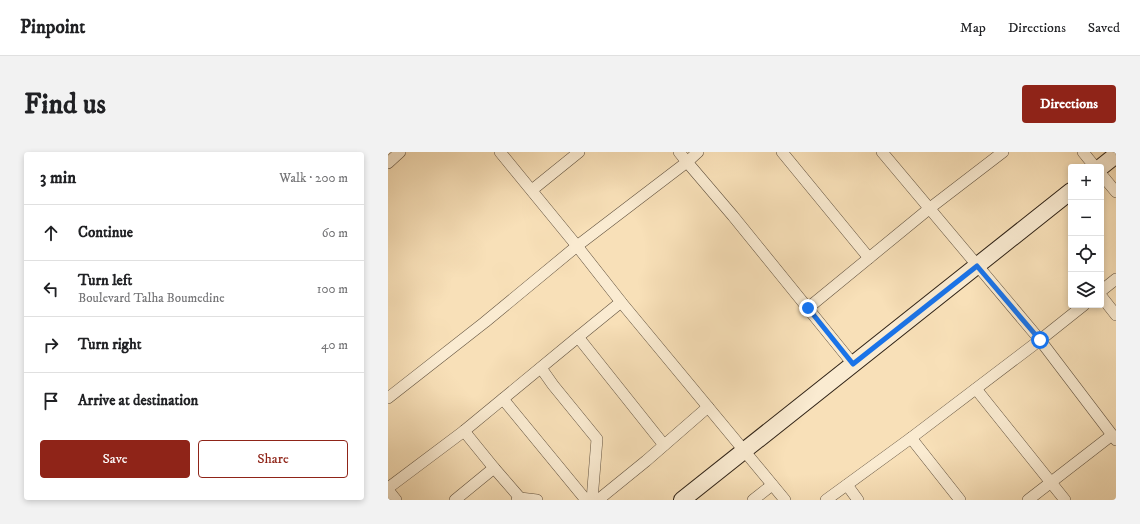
<!DOCTYPE html>
<html lang="en">
<head>
<meta charset="utf-8">
<style>
  body { margin:0; font-family:"IM FELL DW Pica",serif; background:#f2f2f2; color:#202124 }
  .controls { position:absolute; right:12px; top:12px; display:grid; overflow:hidden; border-radius:4px; box-shadow:0 2px 6px #0003 }
  .controls button { width:36px; height:36px; display:grid; place-items:center; padding:0; border:0; border-bottom:1px solid #e0e0e0; background:#fff; color:#202124; font:20px sans-serif }
  .stop { position:absolute; width:12px; height:12px; margin:-9px; border:3px solid #1a73e8; border-radius:50%; background:#fff }
  .stop.end { background:#1a73e8; border-color:#fff; box-shadow:0 1px 4px #0008 }
  .list { margin:0; padding:0; list-style:none }
  h2 { display:flex; justify-content:space-between; align-items:center; height:52px; margin:0; padding:0 16px; font-size:17px }
  h2 small { font-size:13px; font-weight:400; color:#757577 }
  .list li { display:grid; grid-template-columns:26px 1fr auto; gap:12px; align-items:center; box-sizing:border-box; height:56px; padding:0 16px; border-top:1px solid #e0e0e0 }
  .list b { display:block; font-size:15px; white-space:nowrap }
  .list p { margin:0; font-size:13px; white-space:nowrap; color:#757577 }
  .list em { font-size:13px; font-style:normal; color:#757577 }
  .actions { display:flex; gap:8px; padding:12px 16px }
  .actions a { flex:1; padding:9px 0; border:1px solid #8f2418; border-radius:4px; text-align:center; font-size:14px; color:#8f2418 }
  .actions .main { background:#8f2418; color:#fff }
  .icon { flex:none; width:22px; height:22px; fill:none; stroke:currentColor; stroke-width:2; stroke-linecap:round; stroke-linejoin:round }
  .map { position:relative; flex:none; width:728px; height:348px; overflow:hidden; border-radius:4px }
  header { display:flex; align-items:center; gap:24px; box-sizing:border-box; height:56px; padding:0 20px; background:#fff; border-bottom:1px solid #e0e0e0 }
  header strong { font-size:19px }
  nav { display:flex; gap:22px; margin-inline-start:auto; font-size:14px }
  .intro { display:flex; align-items:center; justify-content:space-between; box-sizing:border-box; height:96px; padding:0 24px }
  h1 { margin:0; font-size:28px }
  .button { padding:10px 18px; border-radius:4px; background:#8f2418; color:#fff; font-size:14px; font-weight:700 }
  main { display:flex; gap:24px; padding:0 24px }
  aside { flex:1; background:#fff; border-radius:4px; box-shadow:0 2px 6px #0003 }
  .map>svg:first-child { display:block }
  .lines { fill:none; stroke-linecap:round; stroke-linejoin:round }
  .street-casing { stroke:#62523f; stroke-width:12 }
  .secondary-casing { stroke:#302317; stroke-width:18 }
  .street { stroke:#faebd1; stroke-width:11 }
  .secondary { stroke:#faebd1; stroke-width:16 }
  .route { stroke:#1a73e8; stroke-width:5 }
</style>
</head>
<body>
<header>
<strong>Pinpoint</strong>
<nav><a>Map</a><a>Directions</a><a>Saved</a></nav>
</header>
<div class="intro"><h1>Find us</h1><a class="button">Directions</a></div>
<main>
<aside>
<h2>3 min<small>Walk · 200 m</small></h2>
<ul class="list">
<li><svg class="icon" aria-label="ahead" viewBox="0 0 24 24"><path d="M12 20V5M6 11l6-6 6 6"/></svg><div><b>Continue</b></div><em>60 m</em></li>
<li><svg class="icon" aria-label="left" viewBox="0 0 24 24"><path d="M17 20v-9H6M10 6l-5 5 5 5"/></svg><div><b>Turn left</b><p>Boulevard Talha Boumedine</p></div><em>100 m</em></li>
<li><svg class="icon" aria-label="right" viewBox="0 0 24 24"><path d="M7 20v-9h11M14 6l5 5-5 5"/></svg><div><b>Turn right</b></div><em>40 m</em></li>
<li><svg class="icon" aria-label="arrive" viewBox="0 0 24 24"><path d="M6 21V4h12l-3 4 3 4H6"/></svg><div><b>Arrive at destination</b></div></li>
</ul>
<div class="actions"><a class="main">Save</a><a>Share</a></div>
</aside>
<div class="map">
<svg width="728" height="348" viewBox="0 0 728 348">
  <rect width="100%" height="100%" fill="#f8e0b8"/>
  <filter id="stains"><feTurbulence type="fractalNoise" baseFrequency=".005" numOctaves="4"/><feColorMatrix values="0 0 0 0 .2 0 0 0 0 .09 0 0 0 0 .02 0 0 0 .5 -.17"/></filter>
  <radialGradient id="worn" r=".72"><stop offset=".6" stop-color="#630" stop-opacity="0"/><stop offset="1" stop-color="#630" stop-opacity=".3"/></radialGradient>
  <g class="lines">
    <g class="street-casing">
      <g id="street">
        <polyline points="112,0 189,94 233,150 397,348"/>
        <polyline points="310,0 299,10 345,64 465,212"/>
        <polyline points="394,0 481,106"/>
        <polyline points="695,0 707,15"/>
        <polyline points="0,11 12,0"/>
        <polyline points="713,22 728,40"/>
        <polyline points="144,38 191,0"/>
        <polyline points="713,139 728,127"/>
        <polyline points="713,144 728,163"/>
        <polyline points="696,153 652,188 728,288"/>
        <polyline points="420,156 542,56 615,0"/>
        <polyline points="190,185 233,150"/>
        <polyline points="153,216 165,233 209,287 204,348"/>
        <polyline points="588,237 677,348"/>
        <polyline points="0,246 97,170 189,94 299,10 291,0"/>
        <polyline points="115,247 198,348"/>
        <polyline points="76,279 106,316"/>
        <polyline points="523,286 572,348"/>
        <polyline points="459,333 470,348"/>
        <polyline points="0,336 76,279 190,185 276,293"/>
        <polyline points="0,338 8,348"/>
        <polyline points="67,348 106,316 132,346"/>
        <polyline points="129,348 132,346 149,348"/>
        <polyline points="210,348 258,309 320,255"/>
        <polyline points="365,348 384,333"/>
        <polyline points="438,348 523,286 652,188 494,0"/>
        <polyline points="640,348 724,283"/>
      </g>
    </g>
    <g class="secondary-casing">
      <g id="secondary">
        <polyline points="713,15 728,3"/>
        <polyline points="294,348 683,39"/>
      </g>
    </g>
    <use href="#street" class="street"/>
    <use href="#secondary" class="secondary"/>
  </g>
  <g class="lines">
    <polyline class="route" points="420,156 465,212 589,114 652,188"/>
  </g>
  <rect width="100%" height="100%" filter="url(#stains)"/>
  <rect width="100%" height="100%" fill="url(#worn)"/>
</svg>
<div class="controls">
<button>+</button>
<button>−</button>
<button><svg class="icon" aria-label="locate" viewBox="0 0 24 24"><circle cx="12" cy="12" r="6"/><path d="M12 2v4M12 18v4M2 12h4M18 12h4"/></svg></button>
<button><svg class="icon" aria-label="layers" viewBox="0 0 24 24"><path d="M12 4l9 5-9 5-9-5zM3 14l9 5 9-5"/></svg></button>
</div>
<div class="stop" style="left:652px;top:188px"></div>
<div class="stop end" style="left:420px;top:156px"></div>
</div>
</main>
</body>
</html>
